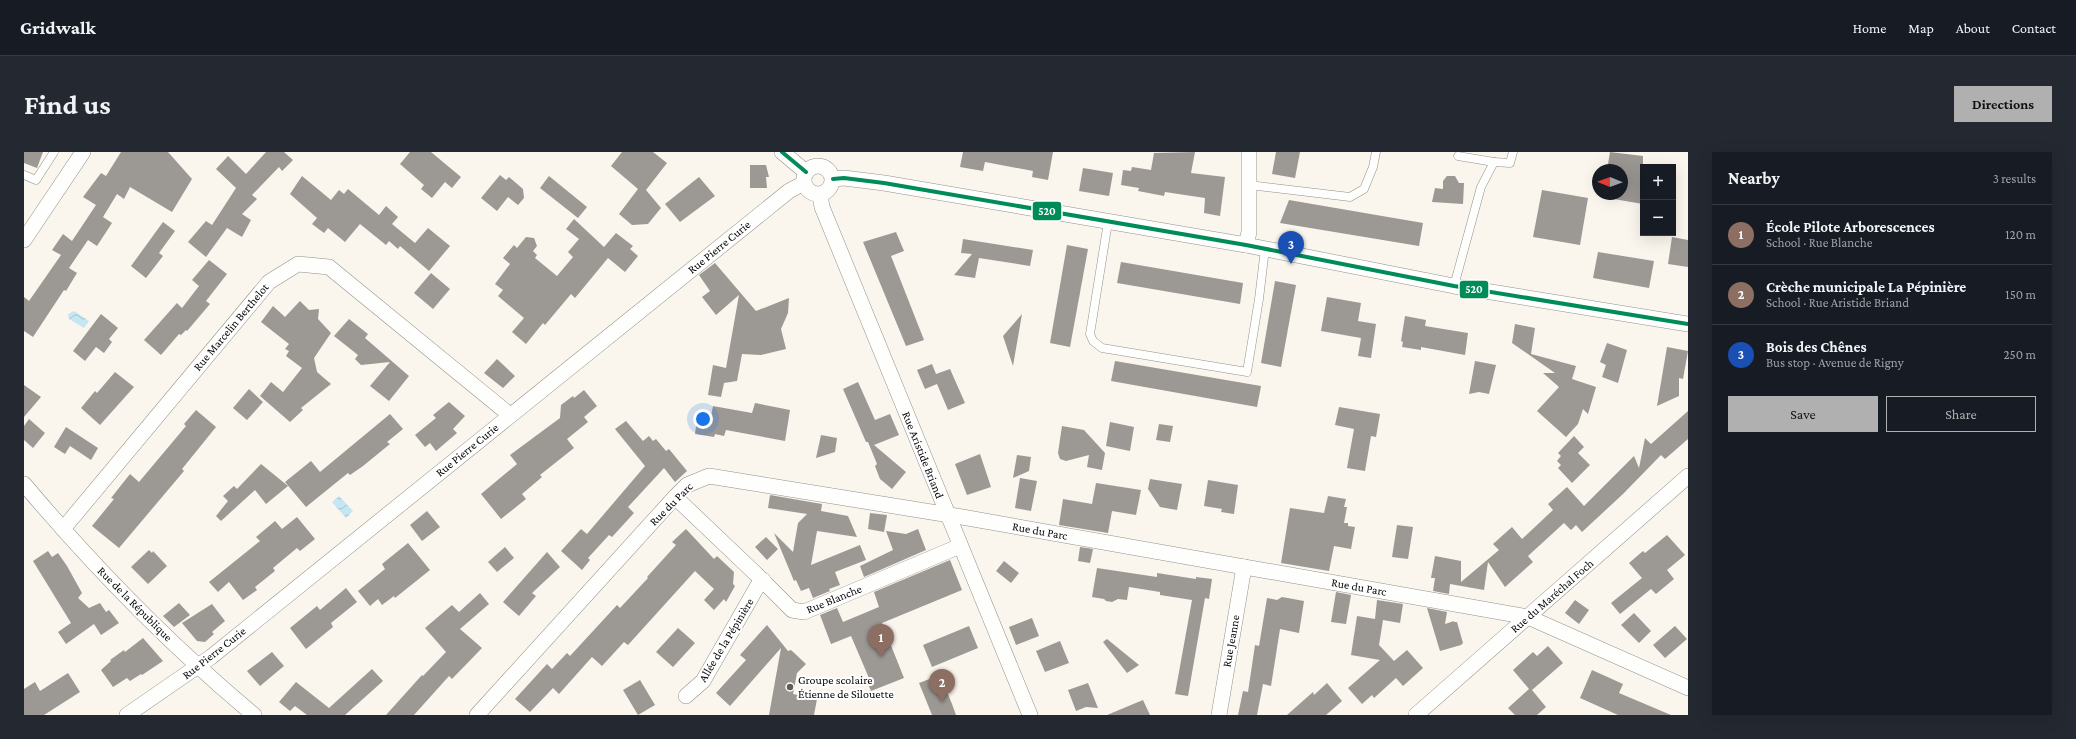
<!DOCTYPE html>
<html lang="en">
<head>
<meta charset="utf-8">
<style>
  body { margin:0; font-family:"Crimson Pro",serif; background:#242831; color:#f1f3f6 }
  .controls { position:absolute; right:12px; top:12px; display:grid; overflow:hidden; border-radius:0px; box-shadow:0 4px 16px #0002 }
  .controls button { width:36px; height:36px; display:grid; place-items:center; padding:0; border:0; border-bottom:1px solid #363941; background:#171b24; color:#f1f3f6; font:20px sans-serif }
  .compass { position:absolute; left:1568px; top:12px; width:36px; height:36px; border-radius:50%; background:#171b24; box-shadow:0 4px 16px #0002; rotate:271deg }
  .you { position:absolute; left:679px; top:267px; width:14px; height:14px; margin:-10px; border:3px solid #fff; border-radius:50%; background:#1a73e8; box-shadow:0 0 0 6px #1a73e833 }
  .badge { display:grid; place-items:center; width:26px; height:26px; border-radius:50%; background:#afb0af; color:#fff; font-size:13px; font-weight:700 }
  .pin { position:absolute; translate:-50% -33px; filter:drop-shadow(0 1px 2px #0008) }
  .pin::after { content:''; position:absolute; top:21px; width:14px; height:12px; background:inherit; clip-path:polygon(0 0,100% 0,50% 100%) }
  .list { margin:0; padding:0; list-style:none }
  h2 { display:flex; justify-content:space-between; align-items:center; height:52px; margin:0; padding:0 16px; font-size:17px }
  h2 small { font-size:13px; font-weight:400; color:#9ea1a6 }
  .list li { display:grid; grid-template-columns:26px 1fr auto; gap:12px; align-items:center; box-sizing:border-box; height:60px; padding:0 16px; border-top:1px solid #363941 }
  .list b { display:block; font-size:15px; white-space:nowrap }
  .list p { margin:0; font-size:13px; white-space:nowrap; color:#9ea1a6 }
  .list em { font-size:13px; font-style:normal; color:#9ea1a6 }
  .actions { display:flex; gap:8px; padding:12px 16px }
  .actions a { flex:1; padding:9px 0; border:1px solid #afb0af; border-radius:0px; text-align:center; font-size:14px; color:#afb0af }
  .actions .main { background:#afb0af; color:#111 }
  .map { position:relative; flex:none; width:1664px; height:563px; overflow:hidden; border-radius:0px }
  header { display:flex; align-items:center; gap:24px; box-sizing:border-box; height:56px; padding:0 20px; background:#171b24; border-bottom:1px solid #363941 }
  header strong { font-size:19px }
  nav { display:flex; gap:22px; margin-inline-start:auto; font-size:14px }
  .intro { display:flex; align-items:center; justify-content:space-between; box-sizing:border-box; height:96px; padding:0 24px }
  h1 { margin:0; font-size:28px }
  .button { padding:10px 18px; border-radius:0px; background:#afb0af; color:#111; font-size:14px; font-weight:700 }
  main { display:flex; gap:24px; padding:0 24px }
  aside { flex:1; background:#171b24; border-radius:0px; box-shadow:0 4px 16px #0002 }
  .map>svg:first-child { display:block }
  .water { fill:url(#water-waves) }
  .building { fill:#9c9894 }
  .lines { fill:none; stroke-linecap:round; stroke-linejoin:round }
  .lane-casing { stroke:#92908c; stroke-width:9 }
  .street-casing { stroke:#92908c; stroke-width:16 }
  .lane { stroke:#fefefc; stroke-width:8 }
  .street { stroke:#fefefc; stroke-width:15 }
  .bus-1-casing { stroke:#fff; stroke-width:7 }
  .bus-1 { stroke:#008c59; stroke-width:4 }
  .poi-dot { fill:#5e5d59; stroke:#fff; stroke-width:1.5 }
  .labels { text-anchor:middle; stroke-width:4; stroke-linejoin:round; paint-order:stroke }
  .street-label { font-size:12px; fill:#0a0a0a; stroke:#fff }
  .poi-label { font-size:12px; fill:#0a0a0a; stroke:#fff; text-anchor:start }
  .line-badge { stroke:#fff; stroke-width:1.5 }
  .badge-label { font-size:11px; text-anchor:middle; font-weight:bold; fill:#fff }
</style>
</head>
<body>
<header>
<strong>Gridwalk</strong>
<nav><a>Home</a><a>Map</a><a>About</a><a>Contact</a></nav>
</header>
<div class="intro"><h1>Find us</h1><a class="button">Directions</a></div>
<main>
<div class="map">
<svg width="1664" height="563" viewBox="0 0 1664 563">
  <defs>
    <pattern id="water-waves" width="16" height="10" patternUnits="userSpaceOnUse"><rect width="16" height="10" fill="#c5e6f3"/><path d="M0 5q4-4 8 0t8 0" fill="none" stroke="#a8c4cf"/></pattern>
  </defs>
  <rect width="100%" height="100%" fill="#faf6ed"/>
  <g class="water">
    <polygon points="50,159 65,169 60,176 45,167 44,162"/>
    <polygon points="315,344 329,359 322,366 308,350"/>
  </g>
  <g class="building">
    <polygon points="0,0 19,0 13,16 0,11"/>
    <polygon points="97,0 144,0 168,27 148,60 106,35 100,47 93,42 79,65 88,71 73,94 64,88 45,116 53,121 42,139 40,138 9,185 0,179 0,145 5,149 37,103 28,98 39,82 48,89 72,53 59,45 77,21 82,24"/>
    <polygon points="242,0 260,0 269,8 258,19 255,15 228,43 233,47 218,62 227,68 218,85 203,76 182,105 164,90 182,69 188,73 212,36 192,17 204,4 222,22"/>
    <polygon points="386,0 407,0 437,25 428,36 421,30 408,46 397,37 400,33 376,12"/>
    <polygon points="598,0 629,0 643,11 622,38 637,56 624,72 608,73 595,62 614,37 587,14"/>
    <polygon points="939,0 1029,0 1024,28 1008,25 1009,19 961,10 959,19 936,15"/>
    <polygon points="1171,0 1167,21 1201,25 1196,64 1180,61 1181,46 1141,40 1140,44 1114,39 1115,36 1097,33 1099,18 1107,19 1108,15 1127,18 1130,1"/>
    <polygon points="1252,0 1276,0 1271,26 1248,22"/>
    <polygon points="1586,0 1619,4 1619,52 1578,45 1579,42 1598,42 1598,18 1583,18"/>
    <polygon points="726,13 742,13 745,25 742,25 743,36 726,36"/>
    <polygon points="1059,16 1089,21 1085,44 1055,39"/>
    <polygon points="476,23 482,28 485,25 499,37 500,46 494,53 484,45 473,59 457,46"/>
    <polygon points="278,24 307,48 315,38 320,42 324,37 355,63 362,54 374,65 368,72 391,91 404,76 426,94 405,119 376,94 374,97 365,89 362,93 336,72 321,90 304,76 300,81 288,72 293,66 266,42"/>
    <polygon points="525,24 563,55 554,66 516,36"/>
    <polygon points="1423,24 1431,24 1435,31 1440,31 1439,52 1408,50 1411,36 1419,37 1419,29"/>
    <polygon points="675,25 691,44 656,70 641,52"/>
    <polygon points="1518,38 1564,46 1556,93 1509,85"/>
    <polygon points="1265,48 1399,71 1395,94 1256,71"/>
    <polygon points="550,67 580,95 592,81 609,94 606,97 614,104 601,120 584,106 551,146 547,142 521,173 519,171 502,192 488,180 500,166 474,144 479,138 471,132 486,112 479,106 490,93 493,96 502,85 510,86 513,94 509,99 513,103 511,106 533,124 549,105 544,100 555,87 542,77"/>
    <polygon points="139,70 151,79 135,101 139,104 122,126 107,114"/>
    <polygon points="872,80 880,99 867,104 900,188 882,194 839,90"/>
    <polygon points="1648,85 1664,88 1664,115 1644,112"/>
    <polygon points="939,87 1009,98 1006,114 955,106 951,126 930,123 948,102 937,101"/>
    <polygon points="1043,93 1064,97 1046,195 1026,191"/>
    <polygon points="1574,100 1630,109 1625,136 1569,126"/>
    <polygon points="185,108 203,122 182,149 186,152 163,179 162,178 157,183 155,182 137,203 120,188 153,151 158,156 175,134 168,128"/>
    <polygon points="1097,110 1219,131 1216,152 1093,131"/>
    <polygon points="691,111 732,159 765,146 764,161 757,177 762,197 737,203 718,202 713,229 700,231 697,245 684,243 689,213 702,216 715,143 692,163 678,145 686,139 675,123"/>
    <polygon points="407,121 426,137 409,157 390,141"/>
    <polygon points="1251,129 1272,133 1257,215 1237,211"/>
    <polygon points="1303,145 1337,151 1334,169 1352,172 1347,206 1334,204 1337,186 1297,179"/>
    <polygon points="276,149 285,158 295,157 294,167 307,181 290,206 293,220 307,232 277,256 279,258 266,270 236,244 247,230 259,240 278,216 262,204 265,199 261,197 265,192 237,170 249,154 261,165"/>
    <polygon points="77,162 94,176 85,187 88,190 80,201 72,195 61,209 49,199"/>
    <polygon points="998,162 989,214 979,184"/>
    <polygon points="1381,164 1402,168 1401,174 1444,181 1441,203 1397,195 1397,198 1378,195 1379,190 1377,189"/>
    <polygon points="325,167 344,182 341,186 385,224 365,249 346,234 366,210 337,213 331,207 334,203 310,184"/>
    <polygon points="1491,172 1511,176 1507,202 1552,214 1548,227 1572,235 1564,262 1559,257 1554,272 1542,285 1513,259 1535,235 1519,221 1531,221 1488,191"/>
    <polygon points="1583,191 1603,198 1594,231 1578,225 1582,213 1576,210"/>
    <polygon points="1643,195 1664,199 1659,227 1655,226 1655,244 1633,254"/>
    <polygon points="473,207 491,224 479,236 460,221"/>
    <polygon points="1091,209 1237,234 1233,255 1087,229"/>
    <polygon points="1451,209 1472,213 1465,242 1455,240 1445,242"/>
    <polygon points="908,212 912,222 926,217 941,251 924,258 913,232 901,237 893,218"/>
    <polygon points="91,220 110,235 76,273 57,256 71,239 73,241"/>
    <polygon points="834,230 851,268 866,262 875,283 850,293 882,320 868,337 856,327 851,314 853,312 844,290 842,290 819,237"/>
    <polygon points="0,233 17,245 0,265"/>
    <polygon points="225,237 239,250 223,268 209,256"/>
    <polygon points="560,238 573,254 560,265 564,270 543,287 550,296 516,323 518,325 498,342 502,347 477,367 457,342 493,312 486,303 536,266 537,253 549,244 550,246"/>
    <polygon points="425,250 441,264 429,277 433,281 412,299 406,291 401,295 391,283 412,266 409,263"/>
    <polygon points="731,251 766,258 761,289 702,278 700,284 691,282 690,285 671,282 673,267 686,269 689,254 728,261"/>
    <polygon points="1315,255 1356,262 1352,285 1347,284 1341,319 1323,316 1330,277 1311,273"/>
    <polygon points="172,258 192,275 158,317 160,319 95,396 68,374 90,347 87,346 106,322 115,330 162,274 160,272"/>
    <polygon points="1664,259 1664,287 1641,307 1637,303 1599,342 1558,380 1552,373 1547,378 1540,371 1504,404 1509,410 1481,435 1464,410 1460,438 1426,432 1425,442 1409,439 1411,426 1407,426 1411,404 1437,409 1437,430 1475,398 1469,392 1488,375 1498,387 1529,358 1524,352 1543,335 1560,354 1610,304 1615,316 1621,286 1627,292"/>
    <polygon points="366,262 379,277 363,290 366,292 339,314 326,323 324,321 282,355 261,330 287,309 296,320"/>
    <polygon points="5,267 21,281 9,296 0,288 0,274"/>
    <polygon points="602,269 619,289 625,284 629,289 632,287 642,299 645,297 663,319 651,330 640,316 604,355 610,361 588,385 585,383 564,406 566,408 558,418 537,399 557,377 563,382 621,314 591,277"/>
    <polygon points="1086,270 1110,275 1106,299 1082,294"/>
    <polygon points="1135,272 1149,274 1146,290 1132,288"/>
    <polygon points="1038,274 1060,278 1081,301 1078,318 1063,315 1065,303 1042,309 1036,307 1034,301"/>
    <polygon points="42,275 74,296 67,308 46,294 41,302 30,295"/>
    <polygon points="797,283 813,286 811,300 792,306"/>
    <polygon points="1550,284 1560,295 1554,301 1566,313 1548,331 1534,316 1537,313 1533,309 1537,304 1534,301"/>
    <polygon points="956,302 967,335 943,343 931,312"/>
    <polygon points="993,303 1007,305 1005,319 989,326"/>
    <polygon points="237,312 264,334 242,352 231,338 197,369 192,364 204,349 199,344 210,334 213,337"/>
    <polygon points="996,326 1013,329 1007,359 991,356"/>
    <polygon points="1126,327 1158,332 1153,358 1136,355 1124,337"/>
    <polygon points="1184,328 1214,333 1210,362 1197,360 1198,357 1180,354"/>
    <polygon points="1072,331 1117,338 1112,363 1088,359 1084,381 1035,373 1039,347 1068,352"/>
    <polygon points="746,343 798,352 797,359 824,364 833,385 793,379 787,413 836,393 842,408 811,420 816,433 805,437 806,439 789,446 785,436 777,439 772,428 770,429 750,381 769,400 774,371 783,362 744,356"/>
    <polygon points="1304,344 1322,347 1320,355 1323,355 1320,371 1324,371 1324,374 1331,375 1327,397 1310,394 1305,419 1257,411 1266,356 1300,361"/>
    <polygon points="403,359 416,375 398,389 386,373"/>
    <polygon points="846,361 863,363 860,380 844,377"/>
    <polygon points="273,365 291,387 276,399 273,396 249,416 251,419 231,435 233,438 219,448 205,430 194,440 185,430 236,389 232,385 251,369 258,377"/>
    <polygon points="1373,373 1389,375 1384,407 1368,405"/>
    <polygon points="662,377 690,407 693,404 710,420 709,432 711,434 702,450 700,447 690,458 680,448 690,437 671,419 604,493 600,490 578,514 568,505 535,542 529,536 506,560 491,547 523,512 528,517 543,501 546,504 593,453 596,456 624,426 623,425 652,393 648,390"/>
    <polygon points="894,377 902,398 840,425 836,414 869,398 862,379 882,382"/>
    <polygon points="1643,383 1661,403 1643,418 1650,427 1632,442 1627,437 1596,462 1587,451 1618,426 1605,411 1619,399 1621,401"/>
    <polygon points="742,385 754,397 743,408 731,395"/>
    <polygon points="384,391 406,418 371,446 370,444 358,453 354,447 346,454 334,439 361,417 358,412"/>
    <polygon points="481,395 490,406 473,420 464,410"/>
    <polygon points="1056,395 1069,397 1066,411 1054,409"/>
    <polygon points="125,398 128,401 129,399 143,414 124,432 107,415"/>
    <polygon points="24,399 28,405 34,401 43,414 58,441 54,446 65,456 76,451 82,460 85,458 95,471 77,483 70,472 42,492 34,480 47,471 9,409"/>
    <polygon points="523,400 536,415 508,441 512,444 495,464 479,450"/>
    <polygon points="926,408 938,438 858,471 880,526 847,539 842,527 845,526 827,484 807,492 796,463 813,456 819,470 855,455 850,440"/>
    <polygon points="980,409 995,421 987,431 972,419"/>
    <polygon points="1073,416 1133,425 1133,421 1172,427 1172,425 1188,427 1185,447 1181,446 1164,544 1151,542 1168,448 1136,443 1136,440 1105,435 1103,448 1094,447 1088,450 1082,449 1080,447 1068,445"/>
    <polygon points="322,436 333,450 307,471 309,475 282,497 266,476 293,454 296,458"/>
    <polygon points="1312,440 1327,443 1322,472 1307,470"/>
    <polygon points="456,441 465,452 436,477 458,496 428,527 425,524 390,563 362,563 398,523 399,524 422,500 401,476 428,453 435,460"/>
    <polygon points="1258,445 1280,449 1275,481 1256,477 1247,534 1239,532 1233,563 1214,563 1219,539 1224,540 1231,493 1235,494 1243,446 1253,448"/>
    <polygon points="1353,448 1379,452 1376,471 1359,468 1355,493 1370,509 1383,498 1399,516 1379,534 1372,526 1350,546 1348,543 1338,552 1324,536 1356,508 1327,503 1333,464 1351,467"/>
    <polygon points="1551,448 1565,458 1555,472 1541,461"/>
    <polygon points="155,451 166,463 150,475 139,464"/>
    <polygon points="188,452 201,469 188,480 190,482 181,490 173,489 158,471"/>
    <polygon points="1403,456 1423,460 1421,472 1430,469 1430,470 1433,470 1439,491 1437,493 1416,499"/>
    <polygon points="1610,461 1627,479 1615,491 1597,473"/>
    <polygon points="1008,466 1015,484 992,493 985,475"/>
    <polygon points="743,473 764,499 767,498 782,512 773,521 769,542 793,547 790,563 745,563 757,496 706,554 692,541 722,508 716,503"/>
    <polygon points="945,474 954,496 908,515 899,493"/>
    <polygon points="1651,474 1663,487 1641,506 1629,493"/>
    <polygon points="654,476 671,491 649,515 632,500"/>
    <polygon points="119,486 139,509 118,523 117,522 106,529 103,526 89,535 77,518 87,509 86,508 100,498 101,500"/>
    <polygon points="1083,487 1115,513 1103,521 1079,490"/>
    <polygon points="1036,489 1045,511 1021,520 1012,499"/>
    <polygon points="1524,494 1539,511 1508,538 1522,555 1513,563 1491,563 1484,556 1505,537 1489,518 1509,500 1513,504"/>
    <polygon points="248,500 260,514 236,534 223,519"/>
    <polygon points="348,517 359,529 321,563 283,563 271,554 266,559 255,550 272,530 305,556"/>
    <polygon points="1568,518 1599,532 1595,541 1647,563 1594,563 1556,546"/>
    <polygon points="44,521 56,540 20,563 0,563 0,537 11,530 16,539"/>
    <polygon points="916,523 928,552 932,563 908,563 895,531"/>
    <polygon points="616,528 631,553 614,563 599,538"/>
    <polygon points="1064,531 1074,556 1062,555 1052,559 1044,538"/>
    <polygon points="1303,531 1318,549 1302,563 1263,563 1289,540 1290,543"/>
    <polygon points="1119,548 1126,563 1083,563"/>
  </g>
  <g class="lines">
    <g class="lane-casing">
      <g id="lane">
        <polyline points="1434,4 1470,10"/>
        <polyline points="0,23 12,28 30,0"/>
        <polyline points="1225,33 1326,45 1340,37 1349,15 1352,0"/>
        <polyline points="1084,70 1066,182 1069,189 1078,196 1223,220 1235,147 1241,97"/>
        <polyline points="1430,134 1457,35 1470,10 1486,11 1489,0"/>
      </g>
    </g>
    <g class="street-casing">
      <g id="street">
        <polyline points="758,0 782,20"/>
        <circle cx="794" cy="28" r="14"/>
        <polyline points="809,27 820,26 860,31 1222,93 1430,134 1664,172"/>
        <polyline points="796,43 798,55 1006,563"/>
        <polyline points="0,88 59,0"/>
        <polyline points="1222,93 1225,80 1225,0"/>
        <path d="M0,332c70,83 146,161 230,231"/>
        <polyline points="651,345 732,422 768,458 780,460 936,394"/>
        <polyline points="39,377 245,130 274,112 305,115 486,263"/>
        <polyline points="662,544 679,529 733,435 739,428"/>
        <polyline points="103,563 187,505 765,39 780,31"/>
        <polyline points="453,563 651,345 663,333 685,324 938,365 1504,465 1664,536"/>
        <polyline points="1195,563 1220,415"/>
        <polyline points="1392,563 1664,324"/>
      </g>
    </g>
    <use href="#lane" class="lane"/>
    <use href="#street" class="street"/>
    <g class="bus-1-casing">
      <g id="bus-1">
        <polyline points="758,0 782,20"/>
        <polyline points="809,27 820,26 860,31 1222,93 1430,134 1664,172"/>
      </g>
    </g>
    <use href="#bus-1" class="bus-1"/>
  </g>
  <circle class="poi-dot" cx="766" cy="535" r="4"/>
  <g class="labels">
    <g class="street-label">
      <text transform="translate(695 95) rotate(-39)" y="4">Rue Pierre Curie</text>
      <text transform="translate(207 175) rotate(-50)" y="4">Rue Marcelin Berthelot</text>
      <text transform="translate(443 298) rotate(-39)" y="4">Rue Pierre Curie</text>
      <text transform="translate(899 303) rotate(68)" y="4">Rue Aristide Briand</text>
      <text transform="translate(647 352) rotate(-45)" y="4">Rue du Parc</text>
      <text transform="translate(1016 379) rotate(10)" y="4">Rue du Parc</text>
      <text transform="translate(1335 435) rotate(10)" y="4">Rue du Parc</text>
      <text transform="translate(1528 444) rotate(-41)" y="4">Rue du Maréchal Foch</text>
      <text transform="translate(810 447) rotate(-22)" y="4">Rue Blanche</text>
      <text transform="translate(111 452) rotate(45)" y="4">Rue de la République</text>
      <text transform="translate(702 488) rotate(-59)" y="4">Allée de la Pépinière</text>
      <text transform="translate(1207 489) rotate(-80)" y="4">Rue Jeanne</text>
      <text transform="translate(190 501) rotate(-38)" y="4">Rue Pierre Curie</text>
    </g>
    <g class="poi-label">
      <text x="774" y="532">Groupe scolaire<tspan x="774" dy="14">Étienne de Silouette</tspan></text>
    </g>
  </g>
  <g class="line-badge">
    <rect x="1008" y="49" width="30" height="20" rx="4" fill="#008c59"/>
    <rect x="1435" y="128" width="30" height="19" rx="4" fill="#008c59"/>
  </g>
  <g class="badge-label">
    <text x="1023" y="63">520</text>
    <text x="1450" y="141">520</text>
  </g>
</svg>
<div class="controls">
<button>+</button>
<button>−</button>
</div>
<svg class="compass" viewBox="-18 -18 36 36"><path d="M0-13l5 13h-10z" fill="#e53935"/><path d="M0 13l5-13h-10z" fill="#9ea1a6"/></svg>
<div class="you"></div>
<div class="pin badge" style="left:857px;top:505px;background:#8d6e63">1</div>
<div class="pin badge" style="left:918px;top:550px;background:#8d6e63">2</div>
<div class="pin badge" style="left:1267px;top:112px;background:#1a4fb4">3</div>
</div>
<aside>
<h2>Nearby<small>3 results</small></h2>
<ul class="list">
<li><span class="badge" style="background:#8d6e63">1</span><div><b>École Pilote Arborescences</b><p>School · Rue Blanche</p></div><em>120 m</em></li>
<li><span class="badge" style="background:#8d6e63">2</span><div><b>Crèche municipale La Pépinière</b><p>School · Rue Aristide Briand</p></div><em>150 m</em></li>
<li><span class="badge" style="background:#1a4fb4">3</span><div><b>Bois des Chênes</b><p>Bus stop · Avenue de Rigny</p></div><em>250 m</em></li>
</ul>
<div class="actions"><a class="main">Save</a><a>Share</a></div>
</aside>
</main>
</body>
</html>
